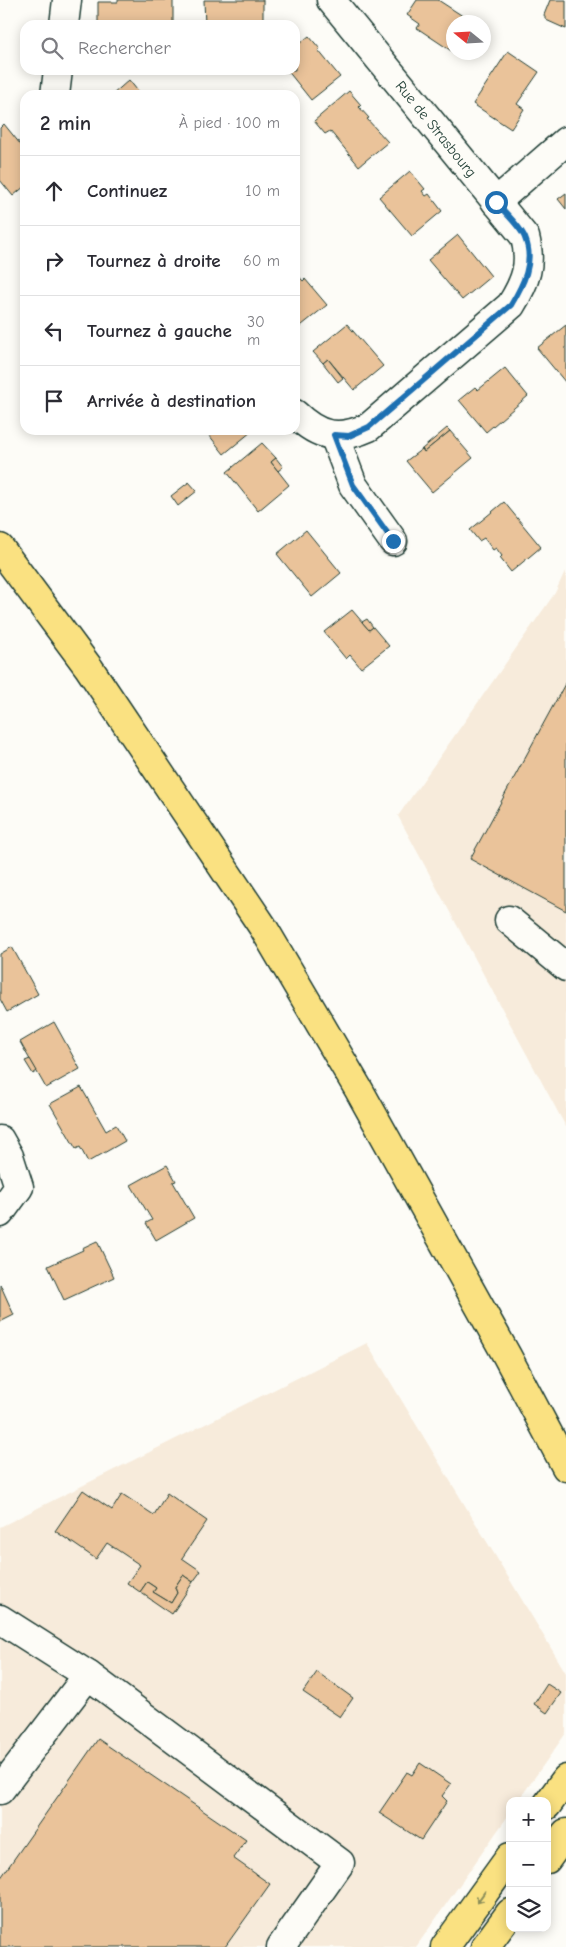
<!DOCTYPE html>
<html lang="fr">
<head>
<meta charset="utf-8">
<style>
  body { margin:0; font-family:"Comic Neue",sans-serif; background:#f2f2f3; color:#2b2b33 }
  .controls { position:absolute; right:15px; bottom:15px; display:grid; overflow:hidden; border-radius:10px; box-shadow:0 2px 12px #0003 }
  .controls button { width:45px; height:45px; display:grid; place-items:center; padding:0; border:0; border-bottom:1px solid #e1e1e2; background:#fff; color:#2b2b33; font:25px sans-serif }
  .compass { position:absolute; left:446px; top:15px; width:45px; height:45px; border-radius:50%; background:#fff; box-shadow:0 2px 12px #0003; rotate:288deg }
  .stop { position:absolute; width:15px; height:15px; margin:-11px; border:4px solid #1f6fb2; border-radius:50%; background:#fff }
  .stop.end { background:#1f6fb2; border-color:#fff; box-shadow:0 1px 5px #0008 }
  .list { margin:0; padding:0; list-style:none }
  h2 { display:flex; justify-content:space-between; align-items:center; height:65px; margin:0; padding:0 20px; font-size:21px }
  h2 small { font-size:16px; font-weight:400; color:#7c7c81 }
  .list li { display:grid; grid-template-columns:32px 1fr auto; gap:15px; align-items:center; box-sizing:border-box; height:70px; padding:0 20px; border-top:1px solid #e1e1e2 }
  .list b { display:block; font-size:19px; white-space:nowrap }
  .list em { font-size:16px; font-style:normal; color:#7c7c81 }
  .icon { flex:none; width:28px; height:28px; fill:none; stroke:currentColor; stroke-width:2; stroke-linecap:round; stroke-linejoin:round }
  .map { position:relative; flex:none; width:566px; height:1947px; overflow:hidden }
  .search { position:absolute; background:#fff; box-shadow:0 2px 12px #0003; left:20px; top:20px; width:280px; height:55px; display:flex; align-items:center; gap:12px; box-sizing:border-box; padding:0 18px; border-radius:15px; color:#7c7c81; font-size:19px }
  .panel { position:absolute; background:#fff; box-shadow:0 2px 12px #0003; left:20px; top:90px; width:280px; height:345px; border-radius:15px }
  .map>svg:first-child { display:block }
  .built { fill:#f7ebdb }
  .building { fill:#eac39a; stroke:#1f3d34 }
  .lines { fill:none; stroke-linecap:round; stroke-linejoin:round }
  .minor-casing { stroke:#1f3d34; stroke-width:31 }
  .major-casing { stroke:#1f3d34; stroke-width:31 }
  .minor { stroke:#fdfcf7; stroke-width:28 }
  .major { stroke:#fae181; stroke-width:28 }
  .oneway { stroke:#8c8f5a }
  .route { stroke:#1f6fb2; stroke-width:6 }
  .labels { text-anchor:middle; stroke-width:5; stroke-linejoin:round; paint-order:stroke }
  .street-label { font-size:15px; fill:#1f3d34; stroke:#fdfcf7 }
</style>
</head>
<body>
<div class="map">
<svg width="566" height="1947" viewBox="0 0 566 1947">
  <rect width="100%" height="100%" fill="#fdfcf7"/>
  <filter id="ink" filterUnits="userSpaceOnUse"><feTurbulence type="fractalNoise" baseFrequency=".02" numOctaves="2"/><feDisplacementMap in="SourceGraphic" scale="10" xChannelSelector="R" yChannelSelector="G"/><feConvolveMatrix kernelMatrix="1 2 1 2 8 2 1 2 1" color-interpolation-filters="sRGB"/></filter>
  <g filter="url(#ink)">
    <g class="built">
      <polygon points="566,569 566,1127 398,816 555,593"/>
      <polygon points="367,1343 566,1673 566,1733 518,1801 510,1801 510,1813 416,1947 0,1947 0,1527"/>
    </g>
    <g class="building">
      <polygon points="118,0 173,0 173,25 98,25 98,2 118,2"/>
      <polygon points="204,0 263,0 263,25 205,25"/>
      <polygon points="417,0 438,0 472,22 454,22 453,52 417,28 420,24 407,15"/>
      <polygon points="550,0 566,0 566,29 546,20 544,15"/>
      <polygon points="309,36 320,49 318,50 340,77 311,100 287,70 295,70 295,47"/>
      <polygon points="508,51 539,72 517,104 524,109 511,129 473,104"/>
      <polygon points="129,80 141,95 112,95"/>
      <polygon points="349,91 361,105 359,107 369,118 367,119 388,142 359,166 330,131 325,134 314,121"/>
      <polygon points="4,124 25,150 25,186 13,196 0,180 0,128"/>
      <polygon points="410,171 425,189 422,191 426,196 429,194 442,211 412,236 379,197"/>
      <polygon points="566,193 566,209 558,199"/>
      <polygon points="458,235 491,276 462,300 428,260"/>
      <polygon points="295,272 303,281 305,279 327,305 297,329 295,326"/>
      <polygon points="347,324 383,366 354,390 328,359 323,363 313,352"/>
      <polygon points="566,325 566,383 537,348"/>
      <polygon points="328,359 343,378 338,382 323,363"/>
      <polygon points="505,368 528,396 486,432 459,400 475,387 478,390"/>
      <polygon points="447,428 450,431 424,452 422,449"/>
      <polygon points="205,430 249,430 251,432 224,454"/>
      <polygon points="450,431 473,458 432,492 406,461 422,449 424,452"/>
      <polygon points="262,443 276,458 271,462 289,485 258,511 227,472"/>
      <polygon points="276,458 283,467 278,471 271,462"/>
      <polygon points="189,482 197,491 178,506 171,496"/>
      <polygon points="504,502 541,547 511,572 500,558 502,556 496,548 493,550 484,538 479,541 470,530"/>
      <polygon points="306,530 341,573 312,597 277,554"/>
      <polygon points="352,610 369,630 373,627 389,646 361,668 350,655 346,659 324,632"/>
      <polygon points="367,619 373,627 369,630 362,622"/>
      <polygon points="566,682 566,911 470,859"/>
      <polygon points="12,947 38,994 7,1012 0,999 0,954"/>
      <polygon points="54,1022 80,1069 46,1088 20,1042"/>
      <polygon points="30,1059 37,1071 33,1074 25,1061"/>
      <polygon points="81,1087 106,1131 116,1125 125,1141 88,1162 80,1147 76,1149 50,1104"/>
      <polygon points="167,1165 176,1181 173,1182 194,1218 156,1240 146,1223 152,1220 131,1185"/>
      <polygon points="97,1241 114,1277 64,1300 48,1266 83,1250 82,1248"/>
      <polygon points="0,1284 14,1315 0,1322"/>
      <polygon points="83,1490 112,1510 122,1494 154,1515 167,1493 207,1521 182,1558 201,1571 193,1582 183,1575 175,1587 177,1593 171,1603 153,1592 156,1588 147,1582 140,1592 127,1583 140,1565 107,1543 96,1559 55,1531"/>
      <polygon points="183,1575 193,1582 172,1614 140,1592 147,1582 156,1588 153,1592 171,1603 177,1593 175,1587"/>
      <polygon points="317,1672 353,1698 340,1717 303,1692"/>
      <polygon points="547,1684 561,1693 547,1713 534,1704"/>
      <polygon points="98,1739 246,1840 233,1858 270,1884 225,1947 0,1947 0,1879"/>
      <polygon points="420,1763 451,1784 442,1796 447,1801 421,1840 379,1813 407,1772 412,1775"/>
    </g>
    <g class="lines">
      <g class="minor-casing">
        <g id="minor">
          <polyline points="64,25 67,0"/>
          <polyline points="55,95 58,70"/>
          <polyline points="496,202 566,141"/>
          <path d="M295,414c24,23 43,27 74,13l142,-122c15,-24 21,-41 14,-68l-194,-237"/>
          <polyline points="334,435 353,485 393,541"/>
          <polyline points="509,920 566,967"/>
          <polyline points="0,1140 9,1156 19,1187 0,1213"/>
          <polyline points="0,1619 88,1675"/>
          <polyline points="0,1790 88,1675 340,1863 281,1947"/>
        </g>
      </g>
      <g class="major-casing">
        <g id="major">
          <polyline points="0,548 89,668 263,927 359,1090 507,1356 566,1467"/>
          <polyline points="547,1805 566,1779"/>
          <polyline points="547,1859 566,1833"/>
          <polyline points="445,1947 510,1857"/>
          <polyline points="485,1947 510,1913"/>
        </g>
      </g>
      <use href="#minor" class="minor"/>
      <use href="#major" class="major"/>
    </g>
    <defs><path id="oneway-shaft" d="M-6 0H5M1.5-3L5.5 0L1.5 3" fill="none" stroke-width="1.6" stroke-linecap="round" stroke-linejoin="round" transform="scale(1.25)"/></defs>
    <use class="oneway" href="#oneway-shaft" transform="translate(481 1897) rotate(126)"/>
  </g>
  <g class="lines" filter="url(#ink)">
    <path class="route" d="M393,541l-40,-56 -19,-50 15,1 20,-9 142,-122c12,-20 24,-43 14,-67 -4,-11 -21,-26 -29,-36"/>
  </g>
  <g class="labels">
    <g class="street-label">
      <text transform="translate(436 129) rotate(51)" y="5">Rue de Strasbourg</text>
    </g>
  </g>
</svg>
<div class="controls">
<button>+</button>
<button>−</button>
<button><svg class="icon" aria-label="layers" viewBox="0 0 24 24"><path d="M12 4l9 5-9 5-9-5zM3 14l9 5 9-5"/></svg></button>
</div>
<svg class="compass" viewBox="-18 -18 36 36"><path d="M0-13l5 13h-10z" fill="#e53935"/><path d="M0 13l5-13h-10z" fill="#7c7c81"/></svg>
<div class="stop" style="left:496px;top:202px"></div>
<div class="stop end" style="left:393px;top:541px"></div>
<div class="search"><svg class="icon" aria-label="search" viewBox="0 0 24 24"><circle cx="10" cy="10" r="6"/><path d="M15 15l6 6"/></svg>Rechercher</div>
<section class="panel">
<h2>2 min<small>À pied · 100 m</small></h2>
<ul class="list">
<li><svg class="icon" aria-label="ahead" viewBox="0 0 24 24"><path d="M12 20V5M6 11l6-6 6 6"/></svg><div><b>Continuez</b></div><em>10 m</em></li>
<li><svg class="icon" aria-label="right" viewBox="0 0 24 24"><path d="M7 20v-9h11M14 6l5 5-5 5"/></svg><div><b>Tournez à droite</b></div><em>60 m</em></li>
<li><svg class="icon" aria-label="left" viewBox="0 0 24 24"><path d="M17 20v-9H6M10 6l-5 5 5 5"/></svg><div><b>Tournez à gauche</b></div><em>30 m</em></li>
<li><svg class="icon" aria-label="arrive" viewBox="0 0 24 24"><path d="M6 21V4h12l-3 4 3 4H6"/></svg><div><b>Arrivée à destination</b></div></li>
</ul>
</section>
</div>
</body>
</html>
